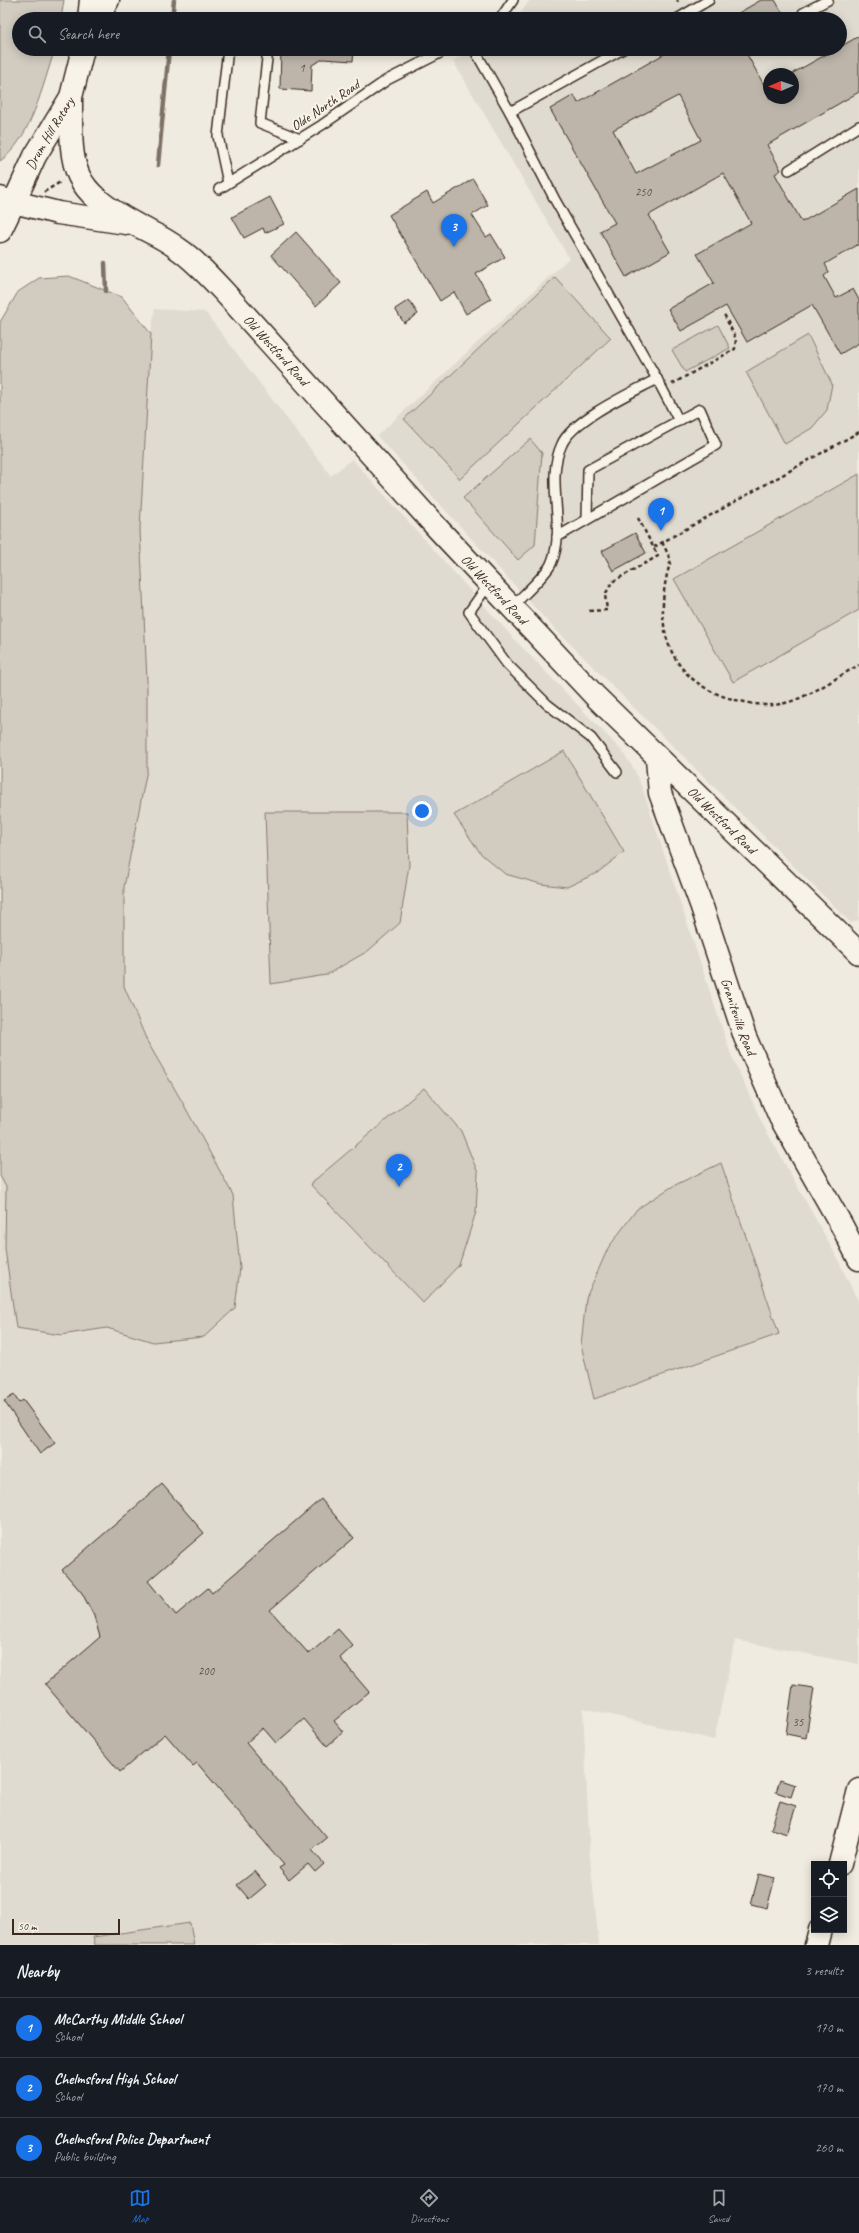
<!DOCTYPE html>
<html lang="en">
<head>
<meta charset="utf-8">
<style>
  body { margin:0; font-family:Caveat,sans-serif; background:#20242c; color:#f1f3f6 }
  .controls { position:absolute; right:12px; bottom:12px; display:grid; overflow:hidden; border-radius:0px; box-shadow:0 2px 10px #0003 }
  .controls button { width:36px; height:36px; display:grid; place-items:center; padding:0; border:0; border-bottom:1px solid #363941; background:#171b24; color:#f1f3f6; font:20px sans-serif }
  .compass { position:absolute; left:763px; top:68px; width:36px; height:36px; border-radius:50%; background:#171b24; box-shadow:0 2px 10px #0003; rotate:268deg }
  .scale { position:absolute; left:12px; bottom:10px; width:108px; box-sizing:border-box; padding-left:4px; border:2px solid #3b2a1e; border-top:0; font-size:11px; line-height:14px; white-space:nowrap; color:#3b2a1e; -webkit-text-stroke:3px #f7f3e8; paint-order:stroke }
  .you { position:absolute; left:422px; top:811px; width:14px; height:14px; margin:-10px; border:3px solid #fff; border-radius:50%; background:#1a73e8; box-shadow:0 0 0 6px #1a73e833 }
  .badge { display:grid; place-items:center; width:26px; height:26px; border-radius:50%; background:#1a73e8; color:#fff; font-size:13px; font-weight:700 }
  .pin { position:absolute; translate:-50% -33px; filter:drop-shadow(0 1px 2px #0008) }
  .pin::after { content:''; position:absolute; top:21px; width:14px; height:12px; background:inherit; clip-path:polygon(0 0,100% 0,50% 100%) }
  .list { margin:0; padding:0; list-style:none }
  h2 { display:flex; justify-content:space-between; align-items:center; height:52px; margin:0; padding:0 16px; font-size:17px }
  h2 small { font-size:13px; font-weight:400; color:#9ea1a6 }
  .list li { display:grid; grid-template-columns:26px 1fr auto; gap:12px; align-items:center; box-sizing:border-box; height:60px; padding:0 16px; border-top:1px solid #363941 }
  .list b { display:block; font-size:15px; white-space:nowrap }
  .list p { margin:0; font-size:13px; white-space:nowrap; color:#9ea1a6 }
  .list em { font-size:13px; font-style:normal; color:#9ea1a6 }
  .icon { flex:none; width:22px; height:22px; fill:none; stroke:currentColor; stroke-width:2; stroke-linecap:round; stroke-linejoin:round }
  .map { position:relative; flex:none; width:859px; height:1945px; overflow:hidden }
  .search { position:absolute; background:#171b24; box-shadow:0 2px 10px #0003; left:12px; right:12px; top:12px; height:44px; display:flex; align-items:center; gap:10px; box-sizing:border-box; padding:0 14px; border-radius:22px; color:#9ea1a6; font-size:15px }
  .sheet { height:232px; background:#171b24 }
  nav { display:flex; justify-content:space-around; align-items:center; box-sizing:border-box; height:56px; border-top:1px solid #363941; background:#171b24; font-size:11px; color:#9ea1a6 }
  nav a { display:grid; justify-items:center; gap:2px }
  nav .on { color:#1a73e8 }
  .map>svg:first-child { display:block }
  .built { fill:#e0dbd0; fill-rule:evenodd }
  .green { fill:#d1cbc0; stroke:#867a6f }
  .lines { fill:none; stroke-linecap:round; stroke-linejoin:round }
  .stream { stroke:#7e7266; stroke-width:4.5 }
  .building { fill:#bdb5aa; stroke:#3b2a1e; fill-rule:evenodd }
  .lane-casing { stroke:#3b2a1e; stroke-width:12 }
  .secondary-casing { stroke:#3b2a1e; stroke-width:25 }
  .primary-casing { stroke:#3b2a1e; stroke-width:25 }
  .highway-casing { stroke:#3b2a1e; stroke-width:25 }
  .path { stroke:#3b2a1e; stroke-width:2.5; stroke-dasharray:4 3; stroke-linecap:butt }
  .lane { stroke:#f7f3e8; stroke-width:9 }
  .secondary { stroke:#f7f3e8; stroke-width:22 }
  .primary { stroke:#f7f3e8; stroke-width:22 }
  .highway { stroke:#f7f3e8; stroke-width:22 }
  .labels { text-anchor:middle; stroke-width:4; stroke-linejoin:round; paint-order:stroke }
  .number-label { font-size:12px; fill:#5c4d41 }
  .street-label { font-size:14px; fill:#3b2a1e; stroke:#f7f3e8 }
</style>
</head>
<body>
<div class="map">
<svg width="859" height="1945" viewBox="0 0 859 1945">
  <rect width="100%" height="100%" fill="#efebe0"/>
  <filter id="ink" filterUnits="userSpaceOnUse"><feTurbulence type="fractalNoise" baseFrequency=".025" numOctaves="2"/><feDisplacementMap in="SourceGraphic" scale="8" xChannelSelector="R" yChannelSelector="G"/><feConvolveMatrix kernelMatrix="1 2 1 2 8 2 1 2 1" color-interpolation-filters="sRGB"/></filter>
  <g filter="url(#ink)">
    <g class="built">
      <path d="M530,0h329v920l-8,3 -300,-298 -174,-189 192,-178 -116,-197 23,-12h364v-30h-323zM769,74h24v24h-24z"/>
      <polygon points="155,309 205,312 331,476 352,459 515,640 622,751 634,769 643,790 730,1052 762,1123 834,1252 859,1303 859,1664 735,1640 714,1740 583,1708 590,1858 599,1945 0,1945 0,643 131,452"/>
    </g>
    <g class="green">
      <path d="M0,0h64l-3,19h-42v30h36c-12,35 -24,91 -55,112z"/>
      <polygon points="69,276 122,297 151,334 140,529 147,680 147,770 124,887 124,986 147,1041 184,1105 233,1195 240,1268 235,1308 204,1337 153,1342 107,1328 61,1335 16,1328 5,1249 6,1187 0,1176 0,322 18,292 39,278"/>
      <polygon points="555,277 611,338 460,479 404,419"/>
      <polygon points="718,325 730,348 685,372 672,350"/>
      <polygon points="808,335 832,384 827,410 812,428 785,444 746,372"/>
      <polygon points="530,439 542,453 535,545 518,560 463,498"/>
      <polygon points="859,474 859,610 733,682 674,579"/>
      <polygon points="564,751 624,852 597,873 567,887 541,884 505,874 481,854 454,815"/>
      <polygon points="265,812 407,812 409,865 400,923 368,951 326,975 271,984"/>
      <polygon points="424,1088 461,1131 478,1173 476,1212 459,1265 423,1303 310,1184"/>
      <polygon points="721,1163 779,1334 594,1399 581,1345 586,1298 608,1248 637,1209 673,1186"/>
      <polygon points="190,1923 194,1945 95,1945 93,1937"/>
    </g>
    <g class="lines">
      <g class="stream">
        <polyline points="172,19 174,0"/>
        <polyline points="158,165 169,49"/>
        <polyline points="105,263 106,291"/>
      </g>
    </g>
    <g class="building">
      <polygon points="761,0 775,0 786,19 728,19"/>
      <path d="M859,36v56l-92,53 14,25 -6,4 27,48 57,-33v55l-34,20 4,8 -5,4 12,22 17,-9 6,11v43l-19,11 -28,-49 -65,37 -21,-36 -45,25 -13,-22 46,-26 -17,-29 54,-31 -28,-50 -74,42 21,37 -44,25 -26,-46 15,-8 -65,-114 24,-14 4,8 95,-54h71l25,45v4h24v-25l43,-24h4v-2zM678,96l23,44 -65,34 -23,-44z"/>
      <polygon points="281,49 354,49 353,61 323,59 312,65 311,91 280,89"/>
      <polygon points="473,179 488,205 472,215 486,237 491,234 505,257 476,274 491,299 466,314 454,292 440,301 389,215 427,192 433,203"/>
      <polygon points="270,197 284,224 265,233 263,228 244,238 232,217"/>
      <polygon points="296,232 341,283 316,306 271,255"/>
      <polygon points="409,300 418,314 404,323 395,309"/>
      <polygon points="635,533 646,553 613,571 602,551"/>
      <polygon points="14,1395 19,1403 23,1400 55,1443 40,1454 4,1401"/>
      <polygon points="162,1484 204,1533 148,1581 176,1615 208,1588 212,1593 321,1499 354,1538 270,1610 309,1654 338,1629 353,1646 340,1658 369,1692 334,1721 343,1732 327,1746 304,1719 276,1743 263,1728 246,1743 327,1838 312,1850 324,1864 315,1872 308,1864 289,1880 279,1868 284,1865 197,1763 193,1766 165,1734 120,1772 45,1684 100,1637 94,1616 82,1593 62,1570"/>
      <polygon points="793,1685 814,1688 806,1738 786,1734"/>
      <polygon points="780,1780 795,1785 791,1797 776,1792"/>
      <polygon points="780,1801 796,1806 787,1834 771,1829"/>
      <polygon points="255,1871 266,1885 249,1899 237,1885"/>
      <polygon points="759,1874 775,1878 767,1908 751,1904"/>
    </g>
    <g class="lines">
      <g class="lane-casing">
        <g id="lane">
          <polyline points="803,13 828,0"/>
          <polyline points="500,19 513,0"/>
          <polyline points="677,19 709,0"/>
          <polyline points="228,49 218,136 228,183"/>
          <polyline points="268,49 260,123 300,139"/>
          <polyline points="474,49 510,112 623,49"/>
          <path d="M510,112l45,88 102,179c-24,13 -84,40 -95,65 -18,38 6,82 -11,120 -5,11 -30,33 -39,43"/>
          <polyline points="789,170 859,126"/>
          <polyline points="219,189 322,125 387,80 448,49"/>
          <polyline points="657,379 679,421"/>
          <polyline points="557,537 716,445 700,409 588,470 587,519"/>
          <polyline points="489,584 469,612 507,664 547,704 591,738 617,772"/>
        </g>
      </g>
      <g class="secondary-casing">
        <g id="secondary">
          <polyline points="97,19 108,0"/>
          <path id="s1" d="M71,97c0,72 -3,90 64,127 14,8 30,14 42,24 18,12 34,30 49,46l214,237 156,166 263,256"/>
          <polyline points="14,202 58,213 126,223"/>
          <path id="s2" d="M657,759l3,34 42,114 43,130 35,80 62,109 17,33"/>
          <polyline points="840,1864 859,1790"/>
          <polyline points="816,1945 820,1930"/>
        </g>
      </g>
      <g class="primary-casing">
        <g id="primary">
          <polyline points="89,19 91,0"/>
          <path id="s3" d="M0,198l14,4 21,-46 36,-59 12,-48"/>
        </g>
      </g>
      <g class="highway-casing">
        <polyline id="highway" points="0,231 14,202"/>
      </g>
      <g class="path">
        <polyline points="677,0 678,2"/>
        <polyline points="44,192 62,181"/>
        <polyline points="672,384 735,349 736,339 723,312"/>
        <path d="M662,542l9,18c-19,60 -7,120 61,139 12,3 29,7 42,6 30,-3 59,-26 85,-40"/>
        <polyline points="654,547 859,432"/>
        <polyline points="589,611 607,610 605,595 612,582 658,556 638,518"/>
      </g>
      <use href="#lane" class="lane"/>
      <use href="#secondary" class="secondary"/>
      <use href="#primary" class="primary"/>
      <use href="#highway" class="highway"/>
    </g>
  </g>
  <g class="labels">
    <g class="number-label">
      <text x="302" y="72">1</text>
      <text x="643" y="196">250</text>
      <text x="206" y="1675">200</text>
      <text x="798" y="1726">35</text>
    </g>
    <g class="street-label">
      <text transform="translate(325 105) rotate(-34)" y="5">Olde North Road</text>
      <text dy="5" stroke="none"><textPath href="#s3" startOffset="92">Drum Hill Rotary</textPath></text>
      <text dy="5" stroke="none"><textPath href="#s1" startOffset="346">Old Westford Road</textPath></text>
      <text dy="5" stroke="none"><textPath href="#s1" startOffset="670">Old Westford Road</textPath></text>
      <text dy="5" stroke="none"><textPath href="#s1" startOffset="994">Old Westford Road</textPath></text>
      <text dy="5" stroke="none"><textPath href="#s2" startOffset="271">Graniteville Road</textPath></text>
    </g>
  </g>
</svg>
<div class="controls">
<button><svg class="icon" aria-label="locate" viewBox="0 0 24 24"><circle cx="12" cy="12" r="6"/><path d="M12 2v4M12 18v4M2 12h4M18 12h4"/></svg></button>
<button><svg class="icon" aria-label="layers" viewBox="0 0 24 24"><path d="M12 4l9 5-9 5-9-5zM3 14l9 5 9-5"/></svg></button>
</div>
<svg class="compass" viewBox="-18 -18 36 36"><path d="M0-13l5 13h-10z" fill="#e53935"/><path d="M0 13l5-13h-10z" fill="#9ea1a6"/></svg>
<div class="scale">50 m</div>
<div class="you"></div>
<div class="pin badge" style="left:661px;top:531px">1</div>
<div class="pin badge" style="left:399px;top:1187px">2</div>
<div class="pin badge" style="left:454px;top:247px">3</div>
<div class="search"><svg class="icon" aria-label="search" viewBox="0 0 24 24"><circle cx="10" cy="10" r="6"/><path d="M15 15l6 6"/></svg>Search here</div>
</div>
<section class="sheet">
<h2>Nearby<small>3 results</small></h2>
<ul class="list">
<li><span class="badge">1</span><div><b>McCarthy Middle School</b><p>School</p></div><em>170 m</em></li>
<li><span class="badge">2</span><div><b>Chelmsford High School</b><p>School</p></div><em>170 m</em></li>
<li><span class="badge">3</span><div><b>Chelmsford Police Department</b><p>Public building</p></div><em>260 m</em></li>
</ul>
</section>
<nav>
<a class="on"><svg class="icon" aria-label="map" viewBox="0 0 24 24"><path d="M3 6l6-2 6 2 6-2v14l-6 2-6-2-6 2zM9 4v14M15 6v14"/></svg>Map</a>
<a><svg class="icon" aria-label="directions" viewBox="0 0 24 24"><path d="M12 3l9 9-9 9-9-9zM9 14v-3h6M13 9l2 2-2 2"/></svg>Directions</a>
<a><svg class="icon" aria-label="saved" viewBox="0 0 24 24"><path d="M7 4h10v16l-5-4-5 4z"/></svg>Saved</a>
</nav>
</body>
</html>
